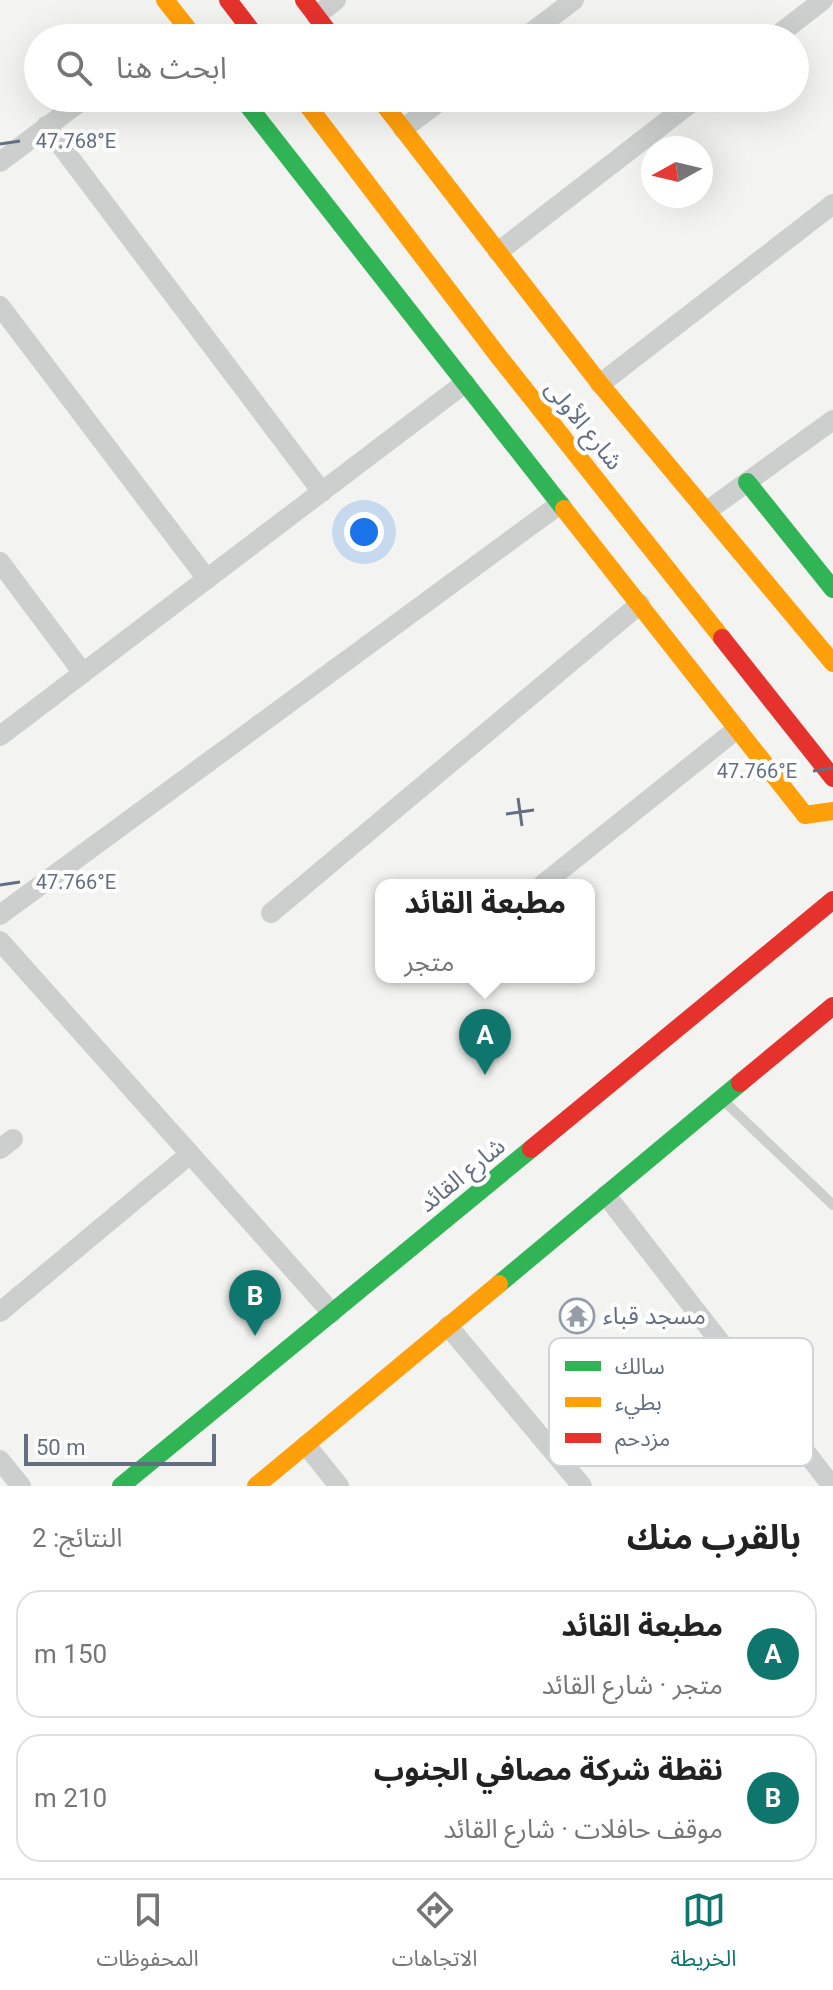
<!DOCTYPE html>
<html lang="ar">
<head>
<meta charset="utf-8">
<style>
  body { margin:0; font-family:Roboto,"Noto Sans Arabic",sans-serif; background:#f6f6f6; color:#222; direction:rtl }
  .compass { position:absolute; left:641px; top:136px; width:72px; height:72px; border-radius:50%; background:#fff; box-shadow:0 8px 32px #0002; rotate:262deg }
  .scale { position:absolute; left:24px; bottom:20px; width:192px; box-sizing:border-box; padding-left:8px; border:4px solid #636f81; border-top:0; font-size:22px; line-height:28px; white-space:nowrap; color:#636f81; -webkit-text-stroke:6px #fff; paint-order:stroke }
  .you { position:absolute; left:364px; top:532px; width:28px; height:28px; margin:-20px; border:6px solid #fff; border-radius:50%; background:#1a73e8; box-shadow:0 0 0 12px #1a73e833 }
  .badge { display:grid; place-items:center; width:52px; height:52px; border-radius:50%; background:#0f766e; color:#fff; font-size:26px; font-weight:700 }
  .pin { position:absolute; translate:-50% -66px; filter:drop-shadow(0 2px 4px #0008) }
  .pin::after { content:''; position:absolute; top:42px; width:28px; height:24px; background:inherit; clip-path:polygon(0 0,100% 0,50% 100%) }
  .popup { position:absolute; left:375px; top:879px; width:220px; height:104px; box-sizing:border-box; display:grid; place-content:center; border-radius:16px; background:#fff; filter:drop-shadow(0 2px 6px #0005); font-size:26px; white-space:nowrap; color:#767676 }
  .popup b { font-size:30px; color:#222 }
  .popup::after { content:''; position:absolute; left:50%; top:100%; margin-left:-16px; border:16px solid transparent; border-top-color:#fff }
  .list { margin:0; padding:0; list-style:none }
  h2 { display:flex; justify-content:space-between; align-items:center; height:104px; margin:0; padding:0 32px; font-size:34px }
  h2 small { font-size:26px; font-weight:400; color:#767676 }
  .list li { display:grid; grid-template-columns:52px 1fr auto; gap:24px; align-items:center; box-sizing:border-box; height:128px; margin:0 16px 16px; padding:0 16px; border:2px solid #e0e0e0; border-radius:24px }
  .list b { display:block; font-size:30px; white-space:nowrap }
  .list p { margin:0; font-size:26px; white-space:nowrap; color:#767676 }
  .list em { font-size:26px; font-style:normal; color:#767676 }
  .icon { flex:none; width:44px; height:44px; fill:none; stroke:currentColor; stroke-width:2; stroke-linecap:round; stroke-linejoin:round }
  .map { position:relative; flex:none; width:833px; height:1486px; overflow:hidden; direction:ltr }
  .search { position:absolute; background:#fff; box-shadow:0 8px 32px #0002; left:24px; right:24px; top:24px; height:88px; display:flex; align-items:center; gap:20px; box-sizing:border-box; padding:0 28px; border-radius:44px; color:#767676; font-size:30px }
  .sheet { height:392px; background:#fff }
  nav { display:flex; justify-content:space-around; align-items:center; box-sizing:border-box; height:112px; border-top:2px solid #e0e0e0; background:#fff; font-size:22px; color:#767676 }
  nav a { display:grid; justify-items:center; gap:4px }
  nav .on { color:#0f766e }
  .map>svg:first-child { display:block }
  .lines { fill:none; stroke-linecap:round; stroke-linejoin:round }
  .lane { stroke:#cdcece; stroke-width:10 }
  .street { stroke:#cdcece; stroke-width:20 }
  .fast { stroke:#30b455; stroke-width:18 }
  .slow { stroke:#ff9f0a; stroke-width:18 }
  .jam { stroke:#e5322d; stroke-width:18 }
  .ticks { fill:none; stroke:#636f81; stroke-width:3 }
  .labels { text-anchor:middle; stroke-width:8; stroke-linejoin:round; paint-order:stroke }
  .street-label { font-size:24px; fill:#636f81; stroke:#fff }
  .poi-label { font-size:24px; fill:#636f81; stroke:#fff; text-anchor:start }
  .key { fill:#fff; stroke:#d0d4d9; stroke-width:2 }
  .key-label { font-size:22px; fill:#636f81 }
  .ticks-label { font-size:20px; text-anchor:middle; fill:#636f81; stroke:#fff; stroke-width:8; stroke-linejoin:round; paint-order:stroke }
</style>
</head>
<body>
<div class="map">
<svg width="833" height="1486" viewBox="0 0 833 1486">
  <rect width="100%" height="100%" fill="#f3f3f1"/>
  <g class="lines">
    <polyline class="lane" points="726,1103 833,1205"/>
    <g class="street">
      <polyline points="316,16 336,0"/>
      <polyline points="524,38 574,0"/>
      <polyline points="774,38 823,0"/>
      <polyline points="46,126 322,492"/>
      <polyline points="403,129 444,98"/>
      <polyline points="0,162 85,98"/>
      <polyline points="498,252 697,98"/>
      <polyline points="0,306 207,579"/>
      <polyline points="600,384 833,204"/>
      <polyline points="707,511 833,420"/>
      <polyline points="0,562 83,673"/>
      <polyline points="0,736 465,383"/>
      <polyline points="542,885 737,729"/>
      <polyline points="271,913 640,604"/>
      <polyline points="0,915 560,504"/>
      <polyline points="0,941 332,1313"/>
      <polyline points="0,1149 13,1139"/>
      <polyline points="606,1195 832,1486"/>
      <polyline points="0,1312 190,1154"/>
      <polyline points="448,1326 582,1486"/>
      <polyline points="306,1445 339,1486"/>
      <polyline points="0,1460 21,1486"/>
    </g>
    <g class="fast">
      <polyline points="242,98 564,509"/>
      <polyline points="747,482 833,589"/>
      <polyline points="499,1284 740,1083"/>
      <polyline points="121,1486 531,1149"/>
    </g>
    <g class="slow">
      <polyline points="165,0 195,38"/>
      <polyline points="302,98 499,357 722,638"/>
      <polyline points="379,98 600,384 833,663"/>
      <polyline points="564,509 805,815 833,811"/>
      <polyline points="256,1486 499,1284"/>
    </g>
    <g class="jam">
      <polyline points="228,0 257,38"/>
      <polyline points="304,0 333,38"/>
      <polyline points="722,638 833,778"/>
      <polyline points="740,1083 833,1006"/>
      <polyline points="531,1149 833,900"/>
    </g>
  </g>
  <path class="ticks" d="M0,144l20,-3M813,771l20,-3M518,798l4,28M506,814l28,-4M0,885l20,-3"/>
  <defs>
    <g id="temple-ring" transform="scale(1.8)"><circle r="9.5" fill="#fff" stroke="#959da8" stroke-width="1.5"/><path d="M0-6L5-2H3V0L6.5 2.5H4V6H1.5V3h-3V6H-4V2.5H-6.5L-3 0V-2H-5Z" fill="#959da8"/></g>
  </defs>
  <g fill-rule="evenodd">
    <use href="#temple-ring" x="577" y="1316"/>
  </g>
  <g class="labels">
    <g class="street-label">
      <text transform="translate(584 425) rotate(51)" y="8">شارع الأولى</text>
      <text transform="translate(462 1175) rotate(-39)" y="8">شارع القائد</text>
    </g>
    <g class="poi-label">
      <text x="603" y="1324">مسجد قباء</text>
    </g>
  </g>
  <rect x="549" y="1338" width="264" height="128" rx="12" class="key"/>
  <rect x="565" y="1361" width="36" height="10" fill="#30b455"/>
  <rect x="565" y="1397" width="36" height="10" fill="#ff9f0a"/>
  <rect x="565" y="1433" width="36" height="10" fill="#e5322d"/>
  <g class="key-label">
    <text x="615" y="1374">سالك</text>
    <text x="615" y="1410">بطيء</text>
    <text x="615" y="1446">مزدحم</text>
  </g>
  <g class="ticks-label">
    <text x="76" y="148">47.768°E</text>
    <text x="757" y="778">47.766°E</text>
    <text x="76" y="889">47.766°E</text>
  </g>
</svg>
<svg class="compass" viewBox="-18 -18 36 36"><path d="M0-13l5 13h-10z" fill="#e53935"/><path d="M0 13l5-13h-10z" fill="#767676"/></svg>
<div class="scale">50 m</div>
<div class="you"></div>
<div class="pin badge" style="left:485px;top:1075px">A</div>
<div class="popup"><b>مطبعة القائد</b>متجر</div>
<div class="pin badge" style="left:255px;top:1336px">B</div>
<div class="search"><svg class="icon" aria-label="search" viewBox="0 0 24 24"><circle cx="10" cy="10" r="6"/><path d="M15 15l6 6"/></svg>ابحث هنا</div>
</div>
<section class="sheet">
<h2>بالقرب منك<small>النتائج: 2</small></h2>
<ul class="list">
<li><span class="badge">A</span><div><b>مطبعة القائد</b><p>متجر · شارع القائد</p></div><em>150 m</em></li>
<li><span class="badge">B</span><div><b>نقطة شركة مصافي الجنوب</b><p>موقف حافلات · شارع القائد</p></div><em>210 m</em></li>
</ul>
</section>
<nav>
<a class="on"><svg class="icon" aria-label="map" viewBox="0 0 24 24"><path d="M3 6l6-2 6 2 6-2v14l-6 2-6-2-6 2zM9 4v14M15 6v14"/></svg>الخريطة</a>
<a><svg class="icon" aria-label="directions" viewBox="0 0 24 24"><path d="M12 3l9 9-9 9-9-9zM9 14v-3h6M13 9l2 2-2 2"/></svg>الاتجاهات</a>
<a><svg class="icon" aria-label="saved" viewBox="0 0 24 24"><path d="M7 4h10v16l-5-4-5 4z"/></svg>المحفوظات</a>
</nav>
</body>
</html>
